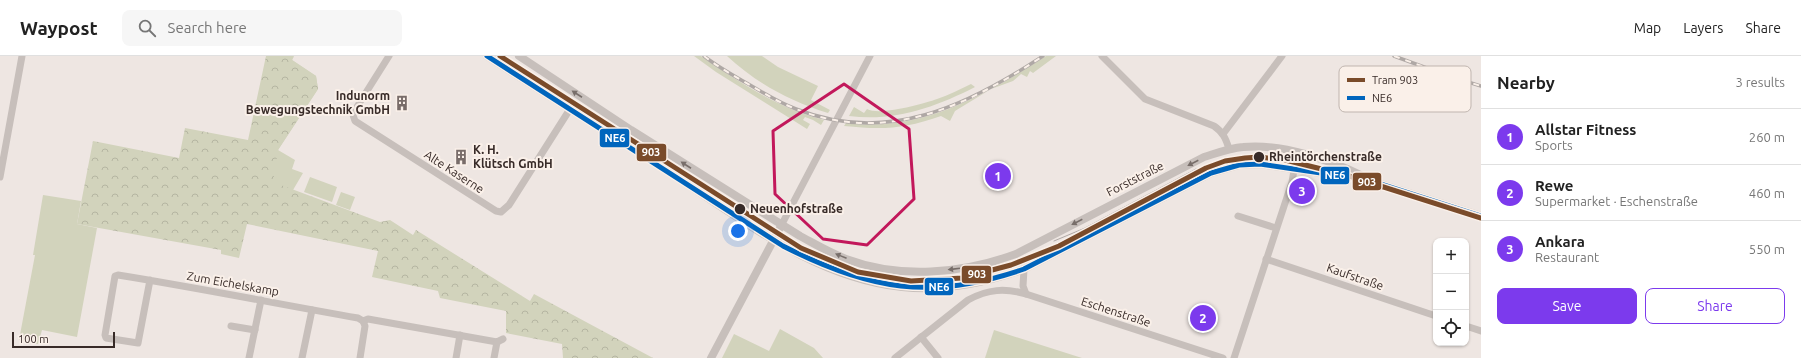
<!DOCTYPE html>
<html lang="en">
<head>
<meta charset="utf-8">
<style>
  body { margin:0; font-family:Ubuntu,sans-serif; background:#f6f6f6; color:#222 }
  .controls { position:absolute; right:12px; bottom:12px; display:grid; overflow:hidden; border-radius:8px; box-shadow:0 1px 3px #0004 }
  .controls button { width:36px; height:36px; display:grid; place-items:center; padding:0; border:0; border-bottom:1px solid #e0e0e0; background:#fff; color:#222; font:20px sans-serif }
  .scale { position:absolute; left:12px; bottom:10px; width:103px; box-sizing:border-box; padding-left:4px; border:2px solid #382b28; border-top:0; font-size:11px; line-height:14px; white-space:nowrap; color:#382b28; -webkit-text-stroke:3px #faf0e9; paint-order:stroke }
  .you { position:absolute; left:738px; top:175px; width:14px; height:14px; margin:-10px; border:3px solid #fff; border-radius:50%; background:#1a73e8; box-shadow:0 0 0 6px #1a73e833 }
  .badge { display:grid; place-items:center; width:26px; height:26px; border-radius:50%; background:#7c3aed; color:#fff; font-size:13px; font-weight:700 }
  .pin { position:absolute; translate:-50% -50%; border:2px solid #fff; box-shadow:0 1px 4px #0006 }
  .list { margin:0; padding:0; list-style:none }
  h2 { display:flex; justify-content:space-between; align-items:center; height:52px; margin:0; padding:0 16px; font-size:17px }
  h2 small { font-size:13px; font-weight:400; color:#767676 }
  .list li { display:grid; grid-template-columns:26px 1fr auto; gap:12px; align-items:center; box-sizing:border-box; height:56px; padding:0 16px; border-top:1px solid #e0e0e0 }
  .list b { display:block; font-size:15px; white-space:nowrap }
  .list p { margin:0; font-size:13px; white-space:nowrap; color:#767676 }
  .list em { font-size:13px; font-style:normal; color:#767676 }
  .actions { display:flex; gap:8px; padding:12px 16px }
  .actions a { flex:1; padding:9px 0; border:1px solid #7c3aed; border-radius:8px; text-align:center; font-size:14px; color:#7c3aed }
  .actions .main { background:#7c3aed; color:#fff }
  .icon { flex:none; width:22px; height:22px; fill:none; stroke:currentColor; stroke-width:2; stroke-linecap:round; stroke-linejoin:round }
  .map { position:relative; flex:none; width:1481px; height:302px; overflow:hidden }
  header { display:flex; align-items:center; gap:24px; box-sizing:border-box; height:56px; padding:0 20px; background:#fff; border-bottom:1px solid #e0e0e0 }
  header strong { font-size:19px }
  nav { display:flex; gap:22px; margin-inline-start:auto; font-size:14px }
  .search { width:280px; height:36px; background:#f6f6f6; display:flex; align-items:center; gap:10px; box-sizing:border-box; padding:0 14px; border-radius:8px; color:#767676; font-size:15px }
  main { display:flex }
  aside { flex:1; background:#fff }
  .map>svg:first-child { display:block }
  .green { fill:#d2d3bc }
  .forest { fill:url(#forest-crowns) }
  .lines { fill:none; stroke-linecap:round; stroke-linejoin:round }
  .minor { stroke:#c7bfbb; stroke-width:7 }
  .tertiary { stroke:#c7bfbb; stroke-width:8 }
  .tram { stroke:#afa8a5; stroke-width:1 }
  .rail-casing { stroke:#afa8a5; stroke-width:3.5 }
  .rail { stroke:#faf0e9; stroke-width:2; stroke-dasharray:6; stroke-linecap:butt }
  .bus-1-casing { stroke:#faf0e9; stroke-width:8 }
  .bus-1 { stroke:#0065bd; stroke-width:5 }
  .tram-1-casing { stroke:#faf0e9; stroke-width:8 }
  .tram-1 { stroke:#7a4b2a; stroke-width:5 }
  .oneway { fill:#786e6a }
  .marked { fill:none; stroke:#c2185b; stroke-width:3; stroke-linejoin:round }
  .stop-dot { fill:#382b28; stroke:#faf0e9; stroke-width:1.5 }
  .labels { text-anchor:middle; stroke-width:4; stroke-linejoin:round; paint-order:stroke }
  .poi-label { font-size:12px; font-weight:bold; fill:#382b28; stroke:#faf0e9; text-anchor:end }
  .stop-label { font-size:12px; font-weight:bold; fill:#382b28; stroke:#faf0e9; text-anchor:start }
  .street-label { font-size:12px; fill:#382b28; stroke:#faf0e9 }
  .key { fill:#faf0e9; stroke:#c0b5af; stroke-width:1 }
  .key-label { font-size:11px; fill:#382b28 }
  .line-badge { stroke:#faf0e9; stroke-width:1.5 }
  .badge-label { font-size:11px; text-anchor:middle; font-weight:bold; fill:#fff }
</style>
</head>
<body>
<header>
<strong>Waypost</strong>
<div class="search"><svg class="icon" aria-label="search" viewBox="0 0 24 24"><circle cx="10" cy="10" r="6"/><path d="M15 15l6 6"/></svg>Search here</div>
<nav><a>Map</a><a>Layers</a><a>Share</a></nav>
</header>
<main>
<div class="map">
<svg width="1481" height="302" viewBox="0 0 1481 302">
  <defs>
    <pattern id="forest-crowns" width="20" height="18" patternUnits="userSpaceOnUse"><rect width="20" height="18" fill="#d2d3bc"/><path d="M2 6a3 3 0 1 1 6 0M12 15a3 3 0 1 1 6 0" fill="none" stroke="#b5b5a2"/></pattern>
  </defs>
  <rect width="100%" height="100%" fill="#eee6e2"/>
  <g class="green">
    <polygon points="294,0 292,4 316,20 318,33 278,94 295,104 292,113 303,117 293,134 270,140 280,18"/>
    <path d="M694,0h7c38,26 78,53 123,64l-3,5 -8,-5 -8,-3 -2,3 7,4 -3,5 -91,-57z"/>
    <path d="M727,0h35l16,11 40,19 -7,14 19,10 -2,3c-38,-12 -72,-30 -101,-57z"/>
    <path d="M1046,0h10l-23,17 -3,-2 -3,6 -6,-3 -8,7 -22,8 -36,22 -5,10 -9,-5c-37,13 -58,14 -97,10l2,-3c75,10 139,-28 200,-67z"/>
    <path d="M971,28l4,3c-39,20 -81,35 -126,29l5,-9 10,6 3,-4c13,7 56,-5 70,-10 12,-4 23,-10 34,-15z"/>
    <polygon points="310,121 337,131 332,146 304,136"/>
    <polygon points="341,136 355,141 350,154 336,149"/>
    <polygon points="43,139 81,145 77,168 97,172 77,281 42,274 38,288 19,284 35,199 33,199"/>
    <polygon points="780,273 814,292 823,302 722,302 734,278 769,295"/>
    <polygon points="994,274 1082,302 985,302"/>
  </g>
  <polygon class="forest" points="266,0 294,0 292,4 316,20 318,33 278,94 273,126 380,166 390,164 413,179 416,174 530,245 534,238 653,302 563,302 562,288 506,277 506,255 440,242 438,235 372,221 378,195 247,168 239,202 221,198 221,194 77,168 93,85 179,102 185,72 248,84"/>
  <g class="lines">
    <g class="minor">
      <polyline points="389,0 355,54 353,59 355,65 496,155 501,156 509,149 570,53"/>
      <path d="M1102,0l43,43 69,27c9,6 12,13 15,23"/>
      <polyline points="1223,78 1282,0"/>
      <polyline points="0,121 22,0"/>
      <polyline points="1238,160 1276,172"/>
      <polyline points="782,168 870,0"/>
      <polyline points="1266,203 1436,260"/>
      <polyline points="1024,213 1023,230 1026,238"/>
      <path d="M150,224l-12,63 -32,-5 -1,-3 10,-59 3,-1c81,13 160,29 240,43l5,3 5,-2 129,23 6,-3"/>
      <polyline points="231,270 255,274"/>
      <polyline points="1466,270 1481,275"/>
      <polyline points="921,281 938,302"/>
      <polyline points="249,302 261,244"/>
      <polyline points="302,302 312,254"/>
      <polyline points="360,302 365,270 363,265"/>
      <polyline points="456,302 460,279"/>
      <polyline points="494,302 497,286"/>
      <path d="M895,302l73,-58c20,-11 37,-12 58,-6l197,64"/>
      <polyline points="1234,302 1292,126 1297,96"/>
    </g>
    <g class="tertiary">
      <path d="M487,0c63,40 126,81 189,121 70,45 140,101 226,110 42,5 83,-4 122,-18l187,-96 28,-8 21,-1 61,9 50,8 110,35"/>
      <path d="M519,0l112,74 169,106c15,8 30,17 46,23 54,20 116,15 170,-5l188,-97c13,-4 26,-9 39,-10 39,-4 87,13 122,30"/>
      <polyline points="711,302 782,168"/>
    </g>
    <polyline class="tram" points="1054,185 1085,172 1196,113"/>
    <g class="rail-casing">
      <g id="rail">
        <path d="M704,0c14,11 30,20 46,29 15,9 30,18 46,24 91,36 171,-3 247,-53"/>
        <polyline points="1394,0 1446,19 1481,30"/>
      </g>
    </g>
    <use href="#rail" class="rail"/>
    <g class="bus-1-casing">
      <path id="bus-1" d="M487,0l296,190c86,44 148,55 241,23l187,-96 28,-8 21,-1 61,9 50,8 110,35"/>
    </g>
    <use href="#bus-1" class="bus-1"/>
    <g class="tram-1-casing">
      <polyline id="tram-1" points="500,0 801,192 858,216 911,225 962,222 1011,209 1059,190 1206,112 1225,105 1245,102 1259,101 1285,104 1346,119 1481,162"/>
    </g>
    <use href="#tram-1" class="tram-1"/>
  </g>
  <defs><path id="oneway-solid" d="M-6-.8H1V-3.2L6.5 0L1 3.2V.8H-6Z"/></defs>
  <g class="oneway">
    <use href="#oneway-solid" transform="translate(577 38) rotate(-147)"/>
    <use href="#oneway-solid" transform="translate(1193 107) rotate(153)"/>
    <use href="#oneway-solid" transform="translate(686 109) rotate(-147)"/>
    <use href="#oneway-solid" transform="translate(1077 166) rotate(153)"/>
    <use href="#oneway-solid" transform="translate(841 200) rotate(-158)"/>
    <use href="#oneway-solid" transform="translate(954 213) rotate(173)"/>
  </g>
  <path class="marked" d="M844,28l65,45 5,70 -47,46 -44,-6 -48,-45 -2,-63z"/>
  <defs>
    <g id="building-bare" transform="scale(1.2)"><path d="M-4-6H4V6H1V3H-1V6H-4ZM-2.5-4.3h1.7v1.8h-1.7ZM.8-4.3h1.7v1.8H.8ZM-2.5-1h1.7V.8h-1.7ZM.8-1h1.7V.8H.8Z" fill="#786c69" stroke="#faf0e9" stroke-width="2.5" paint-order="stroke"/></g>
  </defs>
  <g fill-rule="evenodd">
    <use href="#building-bare" x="402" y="47"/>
    <use href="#building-bare" x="461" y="101"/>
  </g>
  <g class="stop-dot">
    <circle cx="1259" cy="101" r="6"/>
    <circle cx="740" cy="153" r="6"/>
  </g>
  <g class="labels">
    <g class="poi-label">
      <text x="390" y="44">Indunorm<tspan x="390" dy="14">Bewegungstechnik GmbH</tspan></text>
      <text x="473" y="98" text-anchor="start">K. H.<tspan x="473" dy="14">Klütsch GmbH</tspan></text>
    </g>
    <g class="stop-label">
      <text x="1269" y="105">Rheintörchenstraße</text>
      <text x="750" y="157">Neuenhofstraße</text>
    </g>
    <g class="street-label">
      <text transform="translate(454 116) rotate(33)" y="4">Alte Kaserne</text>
      <text transform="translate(1135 123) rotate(-27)" y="4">Forststraße</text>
      <text transform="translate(1355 221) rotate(19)" y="4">Kaufstraße</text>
      <text transform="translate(233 228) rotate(10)" y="4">Zum Eichelskamp</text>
      <text transform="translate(1116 256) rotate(18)" y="4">Eschenstraße</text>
    </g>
  </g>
  <rect x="1339" y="10" width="132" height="46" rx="6" class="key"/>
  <rect x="1347" y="22" width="18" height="4" fill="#7a4b2a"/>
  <rect x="1347" y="40" width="18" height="4" fill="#0065bd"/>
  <g class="key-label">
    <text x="1372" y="28">Tram 903</text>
    <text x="1372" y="46">NE6</text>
  </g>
  <g class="line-badge">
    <rect x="599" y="72" width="31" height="20" rx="4" fill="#0065bd"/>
    <rect x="636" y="87" width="31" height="19" rx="4" fill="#7a4b2a"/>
    <rect x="1320" y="110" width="30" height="19" rx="4" fill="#0065bd"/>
    <rect x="1352" y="116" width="30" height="19" rx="4" fill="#7a4b2a"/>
    <rect x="961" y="209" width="31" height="19" rx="4" fill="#7a4b2a"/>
    <rect x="924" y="221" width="30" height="19" rx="4" fill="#0065bd"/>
  </g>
  <g class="badge-label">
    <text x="615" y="86">NE6</text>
    <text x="651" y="100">903</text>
    <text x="1335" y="123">NE6</text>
    <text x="1367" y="130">903</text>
    <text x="977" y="222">903</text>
    <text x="939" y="235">NE6</text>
  </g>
</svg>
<div class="controls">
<button>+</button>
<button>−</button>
<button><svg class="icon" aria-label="locate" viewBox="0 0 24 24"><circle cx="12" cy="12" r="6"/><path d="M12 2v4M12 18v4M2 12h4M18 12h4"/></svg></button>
</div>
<div class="scale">100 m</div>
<div class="you"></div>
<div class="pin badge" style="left:998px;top:120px">1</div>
<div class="pin badge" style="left:1203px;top:262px">2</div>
<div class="pin badge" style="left:1302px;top:135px">3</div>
</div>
<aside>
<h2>Nearby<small>3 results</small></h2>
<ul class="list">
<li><span class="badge">1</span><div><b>Allstar Fitness</b><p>Sports</p></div><em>260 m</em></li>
<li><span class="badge">2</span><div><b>Rewe</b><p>Supermarket · Eschenstraße</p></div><em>460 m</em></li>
<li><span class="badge">3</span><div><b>Ankara</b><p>Restaurant</p></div><em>550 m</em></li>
</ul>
<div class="actions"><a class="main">Save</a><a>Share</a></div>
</aside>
</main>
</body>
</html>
